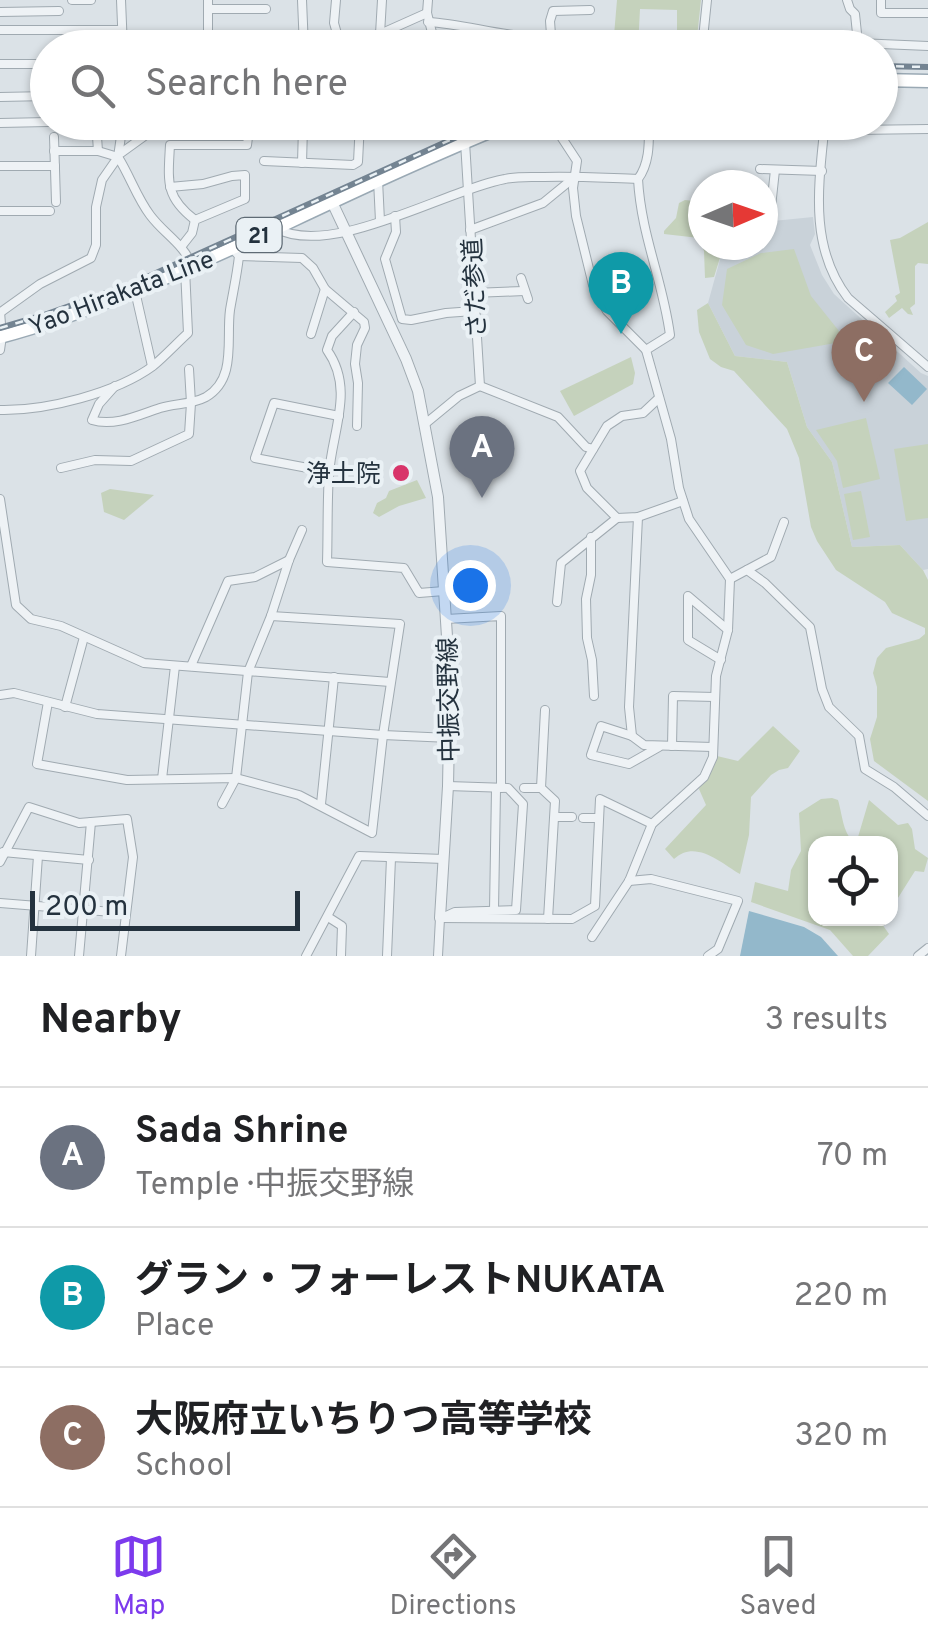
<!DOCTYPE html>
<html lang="en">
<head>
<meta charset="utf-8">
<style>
  body { margin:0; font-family:Overpass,"Noto Sans JP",sans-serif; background:#f6f6f6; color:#202124 }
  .controls { position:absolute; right:30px; bottom:30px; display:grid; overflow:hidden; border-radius:20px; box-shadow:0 2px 8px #0004 }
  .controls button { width:90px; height:90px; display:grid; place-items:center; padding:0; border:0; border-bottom:2px solid #e0e0e0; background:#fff; color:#202124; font:50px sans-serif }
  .compass { position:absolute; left:688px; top:170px; width:90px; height:90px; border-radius:50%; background:#fff; box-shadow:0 2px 8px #0004; rotate:88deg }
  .scale { position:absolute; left:30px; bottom:25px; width:270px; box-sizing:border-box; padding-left:10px; border:5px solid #24323e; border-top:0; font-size:28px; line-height:35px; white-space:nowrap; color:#24323e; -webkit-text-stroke:8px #eaf1f5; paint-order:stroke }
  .you { position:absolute; left:470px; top:585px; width:35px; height:35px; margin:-25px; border:8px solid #fff; border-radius:50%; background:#1a73e8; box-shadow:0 0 0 15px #1a73e833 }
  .badge { display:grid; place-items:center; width:65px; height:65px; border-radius:50%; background:#7c3aed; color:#fff; font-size:32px; font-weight:700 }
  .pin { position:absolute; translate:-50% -82px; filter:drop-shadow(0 2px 5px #0008) }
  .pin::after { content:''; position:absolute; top:52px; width:35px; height:30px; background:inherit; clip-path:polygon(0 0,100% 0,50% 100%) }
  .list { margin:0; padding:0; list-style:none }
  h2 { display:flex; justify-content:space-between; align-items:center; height:130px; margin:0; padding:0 40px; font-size:42px }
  h2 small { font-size:32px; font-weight:400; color:#757577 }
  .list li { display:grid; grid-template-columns:65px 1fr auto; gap:30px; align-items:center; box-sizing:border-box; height:140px; padding:0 40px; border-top:2px solid #e0e0e0 }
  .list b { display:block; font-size:38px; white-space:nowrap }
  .list p { margin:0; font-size:32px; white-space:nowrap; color:#757577 }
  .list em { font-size:32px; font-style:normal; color:#757577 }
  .icon { flex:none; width:55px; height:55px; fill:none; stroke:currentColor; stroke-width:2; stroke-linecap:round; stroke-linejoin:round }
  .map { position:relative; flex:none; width:928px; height:956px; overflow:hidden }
  .search { position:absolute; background:#fff; box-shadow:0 2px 8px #0004; left:30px; right:30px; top:30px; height:110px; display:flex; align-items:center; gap:25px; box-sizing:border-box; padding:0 35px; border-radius:55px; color:#757577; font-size:38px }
  .sheet { height:550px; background:#fff }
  nav { display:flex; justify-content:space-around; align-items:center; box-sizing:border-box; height:140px; border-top:2px solid #e0e0e0; background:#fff; font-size:28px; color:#757577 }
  nav a { display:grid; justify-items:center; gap:5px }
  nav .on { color:#7c3aed }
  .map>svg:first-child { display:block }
  .built { fill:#c9d2d9 }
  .green { fill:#c5d2bc }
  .water { fill:#93b8cb }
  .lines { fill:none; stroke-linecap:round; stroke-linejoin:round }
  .minor-casing { stroke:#a0aab1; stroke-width:10 }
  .tertiary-casing { stroke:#a0aab1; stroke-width:12 }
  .primary-casing { stroke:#9aa9b4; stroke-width:15 }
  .minor { stroke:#eef2f5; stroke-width:8 }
  .tertiary { stroke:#eef2f5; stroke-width:10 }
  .primary { stroke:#fff; stroke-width:12 }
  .rail-casing { stroke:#748492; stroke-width:6 }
  .rail { stroke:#eaf1f5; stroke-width:2.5; stroke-dasharray:8; stroke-linecap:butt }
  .poi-dot { fill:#d8346a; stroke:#eaf1f5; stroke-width:4 }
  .labels { text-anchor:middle; stroke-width:8; stroke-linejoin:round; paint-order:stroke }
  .shield { fill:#eaf1f5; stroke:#5f6b75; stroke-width:2.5 }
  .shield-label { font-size:22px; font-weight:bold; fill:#24323e }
  .street-label { font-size:25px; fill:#24323e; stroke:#eaf1f5 }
  .poi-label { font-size:25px; fill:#24323e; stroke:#eaf1f5; text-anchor:end }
</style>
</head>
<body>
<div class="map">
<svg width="928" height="956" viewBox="0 0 928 956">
  <rect width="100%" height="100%" fill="#dbe2e7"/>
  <polygon class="built" points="813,217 815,234 810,245 822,275 834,294 921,373 928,376 928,569 923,570 900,545 852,547 832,462 807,427 787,362 735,356 708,303 724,245 763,245 763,222"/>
  <g class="green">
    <polygon points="617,0 701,0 696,47 677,47 677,10 640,9 638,47 613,47"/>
    <polygon points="685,200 703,202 703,245 724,245 714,277 705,278 704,251 699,238 664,234 664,231 676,218 679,203"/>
    <polygon points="928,222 928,264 918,263 915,266 915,304 910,308 913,315 908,314 902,308 889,318 885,312 897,301 895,296 900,293 890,240 900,238"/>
    <polygon points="794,249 811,296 847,341 773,354 746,345 722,305 727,269 761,253"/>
    <polygon points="708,303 735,356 787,362 807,427 832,462 852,547 900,545 923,570 928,580 928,801 874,761 870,739 877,717 877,687 873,673 877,658 886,648 919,639 925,634 925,628 892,613 885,602 836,570 817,541 811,527 799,458 787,429 734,371 721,367 710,359 699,332 697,310"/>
    <polygon points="631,357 635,373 633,384 574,416 560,391"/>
    <polygon points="866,418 880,479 843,488 837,461 816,430"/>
    <polygon points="928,444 928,518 906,521 894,449"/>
    <polygon points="417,480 426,498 399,506 379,517 373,513 377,503 386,498 389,491"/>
    <polygon points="110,489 154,495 124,520 104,512 101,493"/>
    <polygon points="861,491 870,537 853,540 844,494"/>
    <path d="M773,726l27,25 -12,17 -9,2 -8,5 -20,22 -2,38 -9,39c-20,-12 -45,-35 -66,-15l-9,-10 41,-44 -7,-16 18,-33 21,5z"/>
    <path d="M832,798l6,2c4,13 5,33 15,41l5,-4 11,-37 29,25 10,-2 4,6 3,20 13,9 -4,14 -9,-1 -24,38 -1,-65h-74v74l69,1 -3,5 7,10 -21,22h-15l-23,-26 -79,-28 4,-20 33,9 3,-21 10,-19 -2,-38 22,-14z"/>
  </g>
  <g class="water">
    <polygon points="904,367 927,389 912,405 888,383"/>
    <polygon points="749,911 804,927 821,937 838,956 740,956"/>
  </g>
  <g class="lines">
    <g class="minor-casing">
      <g id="minor">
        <polyline points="72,0 91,0"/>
        <polyline points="121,0 123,48"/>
        <polyline points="302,0 304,48"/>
        <polyline points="336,0 334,23 340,44"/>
        <polyline points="428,0 427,13 436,48"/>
        <polyline points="847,0 850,9 855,14 858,43 928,46"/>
        <polyline points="881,0 881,13 928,13"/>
        <polyline points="208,9 266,9"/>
        <polyline points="0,12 59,11"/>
        <path d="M428,22c41,2 82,18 123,14"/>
        <polyline points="0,30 122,30"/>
        <polyline points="380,34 382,0"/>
        <polyline points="166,48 178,46 208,37 208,0"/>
        <polyline points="335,48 352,40 380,34 427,13"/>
        <polyline points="552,48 550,21 553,11 590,10"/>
        <polyline points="702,48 707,0"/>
        <polyline points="0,64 48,64"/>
        <polyline points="0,97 48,96"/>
        <polyline points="96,122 98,151"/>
        <polyline points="557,122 558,132 577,161 573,188 576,216 593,285 607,311 646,350"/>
        <polyline points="743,122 786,134 813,125 855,130 928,129"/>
        <path d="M825,122c-6,61 -17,124 23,176l80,69"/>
        <polyline points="0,123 48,122"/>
        <polyline points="267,126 360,129"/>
        <polyline points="54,137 56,202"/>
        <path d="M54,151h44l20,6c12,19 19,41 32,58 14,19 34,29 42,51"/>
        <polyline points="121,153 157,127 174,122"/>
        <polyline points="264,161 353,165 358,162 360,122"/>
        <polyline points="302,163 303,127"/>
        <polyline points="0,166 55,166"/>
        <polyline points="760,169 822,171"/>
        <polyline points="378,180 380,221"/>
        <polyline points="170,187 203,184 232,176 245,175 245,199 195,220 192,233 181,247"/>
        <polyline points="771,207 775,170"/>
        <polyline points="0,211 50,211"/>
        <polyline points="395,216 396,232 385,259 402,319 411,320 446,313 474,311"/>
        <path d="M195,220c-30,-23 -27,-38 -25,-75h77l3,-23"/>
        <path d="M275,228c57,31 170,-38 230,-49 13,-3 26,-2 39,-2 31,-1 62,1 94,2"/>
        <polyline points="470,230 543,203 576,176"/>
        <polyline points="239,256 302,258 313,268 325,289 364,322 365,328 357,345 355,364 358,383 357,426"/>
        <polyline points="521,278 528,299"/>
        <polyline points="135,291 152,366"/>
        <polyline points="473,293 524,291"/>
        <polyline points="0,312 2,336 0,350"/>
        <polyline points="1,312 40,284 91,258 96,245 96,207 102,180 118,157 123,122"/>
        <path d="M354,312l-22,24 -5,14c28,39 5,81 2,124 -2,29 -1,58 -2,88l77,6 15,25 25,-2"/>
        <polyline points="311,334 325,289"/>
        <path d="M115,386l-16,18 -7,16c22,7 47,-5 68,-12 15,-5 31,-3 46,-11 31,-18 20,-58 24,-87 3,-18 7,-35 9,-54l-7,-8"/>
        <polyline points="480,386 558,417 586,447 593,449"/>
        <polyline points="659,398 643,413 622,416 607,426 580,471 587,488 617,518 638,517 683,501"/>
        <path d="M0,410c46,1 116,-17 153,-44 12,-10 24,-23 35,-33l-3,-64"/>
        <polyline points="425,424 459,396 480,386 465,142 460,122"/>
        <polyline points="61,468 95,460 131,461 189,434 191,403 189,369"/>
        <polyline points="329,472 255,458 274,403 339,416"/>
        <polyline points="0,499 16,605 31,619 61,626 144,663 390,682"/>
        <polyline points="638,517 629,707 632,736 644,745 713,747"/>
        <polyline points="591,537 591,575 586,599 587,638 592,660 594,696"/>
        <polyline points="747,570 765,583 810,627 822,689 829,707 859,736 865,769 894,787 928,816"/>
        <polyline points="730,579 771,557 784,522"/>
        <polyline points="557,602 561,563 617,518"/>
        <polyline points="446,619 501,616 501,788"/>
        <polyline points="721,660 688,640 688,596 728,630"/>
        <polyline points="191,666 228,581 255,577 289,560"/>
        <polyline points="0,695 14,693 97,714 383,735 450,738"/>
        <polyline points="48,702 37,764 127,780 236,778 299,795 372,833 383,735 400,624 271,616"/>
        <polyline points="65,707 84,637"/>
        <polyline points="545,710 541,788 555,801 548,919"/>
        <polyline points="632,736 601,726 591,755 629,764 659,747"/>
        <polyline points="672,746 673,696 715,697"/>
        <polyline points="162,779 175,666"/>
        <polyline points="524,788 541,788"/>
        <polyline points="222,804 236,778 248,672 271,616 289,560 302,530"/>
        <polyline points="321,804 334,677"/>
        <polyline points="555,817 572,817"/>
        <polyline points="583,818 599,818"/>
        <polyline points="3,852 89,860"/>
        <polyline points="0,862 29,807 79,823 127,819 133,857 121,956"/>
        <polyline points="629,881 651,879 738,901 718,949 708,956"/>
        <polyline points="0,903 125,913"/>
        <polyline points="494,910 496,789"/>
        <polyline points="328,917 342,926 341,956"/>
        <polyline points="444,917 455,912 516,910 523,804 508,788 448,786"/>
        <polyline points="440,918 572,919 595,906 600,799 652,824"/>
        <path d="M592,937l37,-56 23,-57 52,-47 9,-20 3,-81 12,-46 2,-51 -41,-60 -10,-31 -8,-49 -25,-89 24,-15c-7,-54 -29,-100 -32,-156 12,-16 11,-37 11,-57"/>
        <polyline points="31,956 38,856"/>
        <polyline points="79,956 91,822"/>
        <polyline points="306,956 359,856 444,859"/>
        <polyline points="387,956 391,858"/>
        <polyline points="438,956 440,918"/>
        <polyline points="918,956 928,948"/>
      </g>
    </g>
    <g class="tertiary-casing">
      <polyline id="tertiary" points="332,202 406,359 418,391 438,497 450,683 448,786 440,918"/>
    </g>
    <g class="primary-casing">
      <g id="primary">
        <polyline points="880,80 928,81"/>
        <path d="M0,337c94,-25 182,-66 270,-106 81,-38 161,-76 244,-109"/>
      </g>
    </g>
    <use href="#minor" class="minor"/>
    <use href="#tertiary" class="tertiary"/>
    <use href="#primary" class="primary"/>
    <g class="rail-casing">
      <g id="rail">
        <polyline points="880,66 928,67"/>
        <polyline points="0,328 44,315 134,283 490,122"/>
      </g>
    </g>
    <use href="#rail" class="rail"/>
  </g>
  <circle class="poi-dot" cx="401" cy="473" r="10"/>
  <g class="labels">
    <rect class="shield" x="236.5" y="218" width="45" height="34" rx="8"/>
    <g class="shield-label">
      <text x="259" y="243">21</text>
    </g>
    <g class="street-label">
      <text transform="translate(474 288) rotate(-93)" y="9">さだ参道</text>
      <text transform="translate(121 292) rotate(-21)" y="9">Yao Hirakata Line</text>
      <text transform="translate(448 700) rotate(-91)" y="9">中振交野線</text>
    </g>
    <g class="poi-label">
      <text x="381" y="482">浄土院</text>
    </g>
  </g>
</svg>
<div class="controls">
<button><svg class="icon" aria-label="locate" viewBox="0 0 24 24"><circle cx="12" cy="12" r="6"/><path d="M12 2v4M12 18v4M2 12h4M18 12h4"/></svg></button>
</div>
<svg class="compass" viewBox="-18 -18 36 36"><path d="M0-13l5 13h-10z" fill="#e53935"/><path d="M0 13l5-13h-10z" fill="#757577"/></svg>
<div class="scale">200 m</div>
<div class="you"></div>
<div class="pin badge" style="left:482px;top:498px;background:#6b7280">A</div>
<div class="pin badge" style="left:621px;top:334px;background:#0f9aa8">B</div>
<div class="pin badge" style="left:864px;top:402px;background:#8d6e63">C</div>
<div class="search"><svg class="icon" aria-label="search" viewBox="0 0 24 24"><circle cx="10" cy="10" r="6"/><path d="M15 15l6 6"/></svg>Search here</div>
</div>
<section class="sheet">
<h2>Nearby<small>3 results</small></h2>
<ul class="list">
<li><span class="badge" style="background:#6b7280">A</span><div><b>Sada Shrine</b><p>Temple · 中振交野線</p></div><em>70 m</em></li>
<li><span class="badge" style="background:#0f9aa8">B</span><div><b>グラン・フォーレストNUKATA</b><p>Place</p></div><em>220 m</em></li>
<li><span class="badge" style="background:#8d6e63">C</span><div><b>大阪府立いちりつ高等学校</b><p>School</p></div><em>320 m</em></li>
</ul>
</section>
<nav>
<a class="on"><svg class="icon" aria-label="map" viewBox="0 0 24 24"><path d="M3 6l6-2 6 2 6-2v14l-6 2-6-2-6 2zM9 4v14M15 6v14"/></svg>Map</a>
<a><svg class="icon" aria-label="directions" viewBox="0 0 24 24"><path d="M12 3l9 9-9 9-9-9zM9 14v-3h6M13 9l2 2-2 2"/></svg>Directions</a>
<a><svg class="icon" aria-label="saved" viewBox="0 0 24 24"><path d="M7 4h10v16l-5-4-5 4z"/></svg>Saved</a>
</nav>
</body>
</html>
